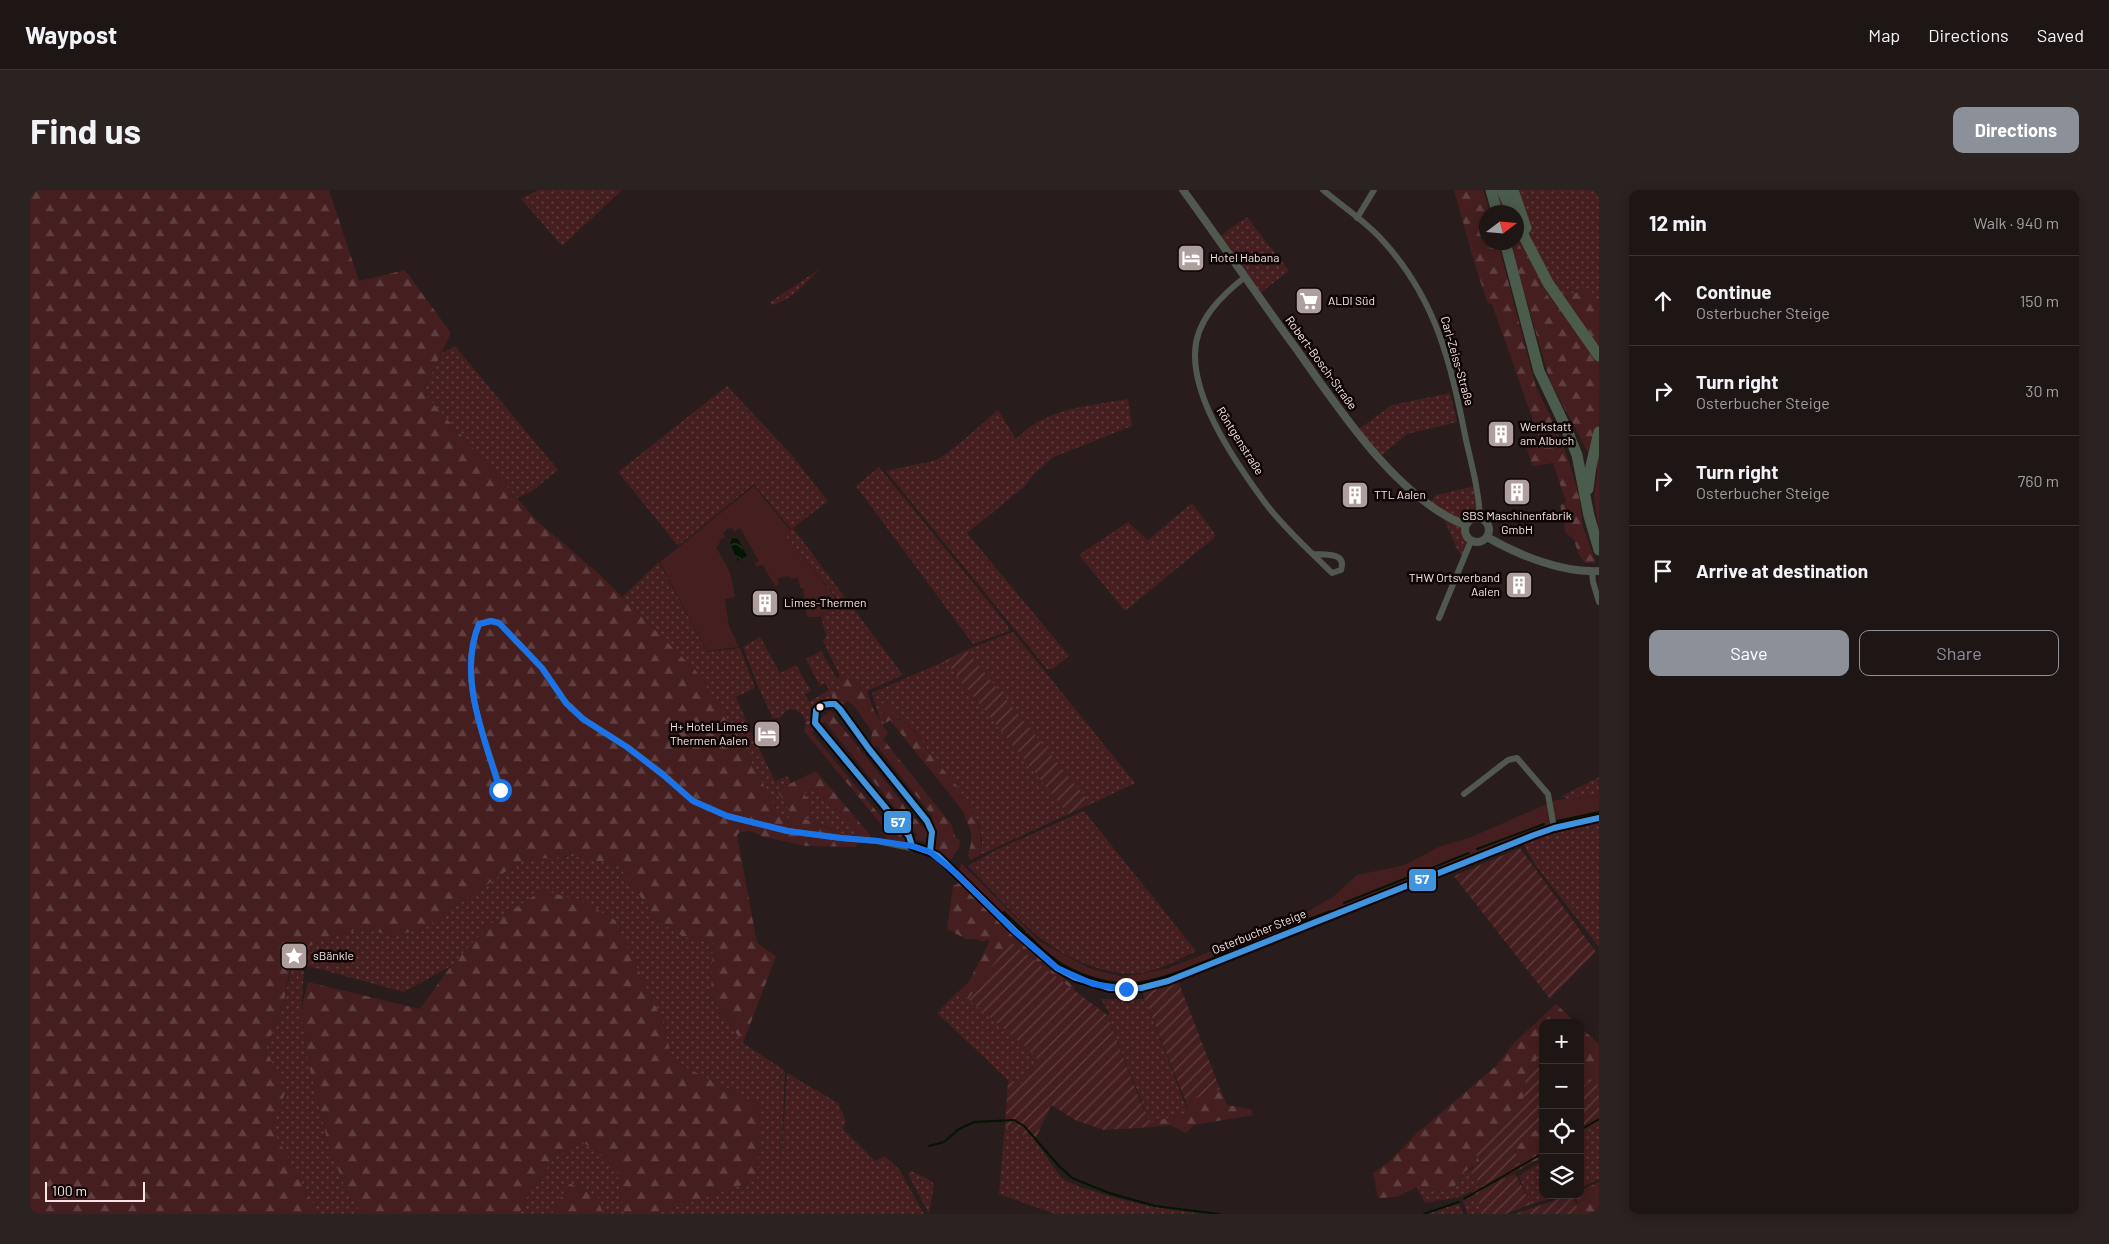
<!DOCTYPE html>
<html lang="en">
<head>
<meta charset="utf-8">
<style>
  body { margin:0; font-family:Barlow,sans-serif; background:#2b2222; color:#f1f3f6 }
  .controls { position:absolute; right:15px; bottom:15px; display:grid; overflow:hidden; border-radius:10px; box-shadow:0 2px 12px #0003 }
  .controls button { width:45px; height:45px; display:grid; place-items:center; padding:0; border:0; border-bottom:1px solid #3c3434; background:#1e1515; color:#f1f3f6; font:25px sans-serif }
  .compass { position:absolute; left:1449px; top:15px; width:45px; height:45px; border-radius:50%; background:#1e1515; box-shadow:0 2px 12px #0003; rotate:74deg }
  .scale { position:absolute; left:15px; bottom:12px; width:100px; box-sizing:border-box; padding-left:5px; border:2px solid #f6e4e4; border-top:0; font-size:14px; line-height:18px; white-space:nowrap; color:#f6e4e4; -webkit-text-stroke:4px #0f0505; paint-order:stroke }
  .stop { position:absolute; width:15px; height:15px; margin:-11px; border:4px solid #1a73e8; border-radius:50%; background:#fff }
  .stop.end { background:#1a73e8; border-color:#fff; box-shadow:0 1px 5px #0008 }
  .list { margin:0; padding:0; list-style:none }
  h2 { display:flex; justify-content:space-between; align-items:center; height:65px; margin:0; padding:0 20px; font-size:21px }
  h2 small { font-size:16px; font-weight:400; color:#a19fa0 }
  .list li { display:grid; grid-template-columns:32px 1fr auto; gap:15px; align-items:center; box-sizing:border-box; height:90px; padding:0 20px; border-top:1px solid #3c3434 }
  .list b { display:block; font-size:19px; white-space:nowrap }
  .list p { margin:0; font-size:16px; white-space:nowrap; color:#a19fa0 }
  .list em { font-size:16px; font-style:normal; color:#a19fa0 }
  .actions { display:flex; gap:10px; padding:15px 20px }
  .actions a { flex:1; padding:11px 0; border:1px solid #8c9099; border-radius:10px; text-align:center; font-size:18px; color:#8c9099 }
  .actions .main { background:#8c9099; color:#fff }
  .icon { flex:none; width:28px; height:28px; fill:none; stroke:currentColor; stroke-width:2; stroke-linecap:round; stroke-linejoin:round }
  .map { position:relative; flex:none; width:1569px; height:1024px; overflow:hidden; border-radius:10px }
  header { display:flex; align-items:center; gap:30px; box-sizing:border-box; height:70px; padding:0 25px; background:#1e1515; border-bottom:1px solid #3c3434 }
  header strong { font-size:24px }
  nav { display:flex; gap:28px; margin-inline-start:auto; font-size:18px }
  .intro { display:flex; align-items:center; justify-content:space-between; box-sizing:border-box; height:120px; padding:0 30px }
  h1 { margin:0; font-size:35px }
  .button { padding:12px 22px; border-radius:10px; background:#8c9099; color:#fff; font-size:18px; font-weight:700 }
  main { display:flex; gap:30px; padding:0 30px }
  aside { flex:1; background:#1e1515; border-radius:10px; box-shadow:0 2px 12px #0003 }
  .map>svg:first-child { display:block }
  .grass { fill:url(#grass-dots) }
  .forest { fill:url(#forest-firs) }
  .park { fill:#451f20 }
  .garden { fill:url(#garden-furrows) }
  .water { fill:url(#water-waves) }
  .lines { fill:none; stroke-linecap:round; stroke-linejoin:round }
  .stream { stroke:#041503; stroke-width:2 }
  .minor { stroke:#51584f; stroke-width:6 }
  .tertiary { stroke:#51584f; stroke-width:8 }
  .trunk { stroke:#4b5c4c; stroke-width:11 }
  .bus-1-casing { stroke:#0f0505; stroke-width:10 }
  .bus-1 { stroke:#4094de; stroke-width:6 }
  .route { stroke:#1a73e8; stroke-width:6 }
  .bus-dot { fill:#f6e4e4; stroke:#0f0505; stroke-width:2 }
  .labels { text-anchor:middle; stroke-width:5; stroke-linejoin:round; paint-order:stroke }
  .poi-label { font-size:12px; fill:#f6e4e4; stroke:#0f0505; text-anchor:start }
  .street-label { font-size:12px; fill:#f6e4e4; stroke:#0f0505 }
  .line-badge { stroke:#0f0505; stroke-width:2 }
  .badge-label { font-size:14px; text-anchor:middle; font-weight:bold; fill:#fff }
</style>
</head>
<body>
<header>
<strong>Waypost</strong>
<nav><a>Map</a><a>Directions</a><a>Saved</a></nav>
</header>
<div class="intro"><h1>Find us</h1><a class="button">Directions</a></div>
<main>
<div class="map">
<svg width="1569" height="1024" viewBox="0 0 1569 1024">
  <defs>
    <pattern id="grass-dots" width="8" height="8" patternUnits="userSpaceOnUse" patternTransform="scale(1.25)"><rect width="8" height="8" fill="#451f20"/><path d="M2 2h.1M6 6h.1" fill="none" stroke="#603f40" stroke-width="1.8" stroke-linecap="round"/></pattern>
    <pattern id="forest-firs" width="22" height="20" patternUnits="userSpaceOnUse" patternTransform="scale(1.25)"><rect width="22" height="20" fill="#451f20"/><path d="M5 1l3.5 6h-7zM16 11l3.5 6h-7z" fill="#603f40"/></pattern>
    <pattern id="garden-furrows" width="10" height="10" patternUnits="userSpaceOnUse" patternTransform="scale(1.25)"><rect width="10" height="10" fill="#451f20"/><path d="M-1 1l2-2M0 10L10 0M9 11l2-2" fill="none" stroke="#603f40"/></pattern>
    <pattern id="water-waves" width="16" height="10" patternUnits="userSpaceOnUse" patternTransform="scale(1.25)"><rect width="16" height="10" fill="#041503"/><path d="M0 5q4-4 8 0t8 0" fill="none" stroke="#293728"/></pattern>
  </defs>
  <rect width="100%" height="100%" fill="#281c1c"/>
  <g class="grass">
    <polygon points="508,0 592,0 532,56 491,9"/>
    <polygon points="1466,0 1569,0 1569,111 1557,98 1521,112 1487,51 1486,22 1472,22"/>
    <polygon points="1217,27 1259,81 1230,103 1190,46"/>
    <path d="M790,79c-14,14 -28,31 -48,36l-2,-3z"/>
    <polygon points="425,156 528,280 501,302 487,308 393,202 412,163"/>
    <polygon points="697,196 758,261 798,311 763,338 873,485 837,501 814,485 810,486 793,451 796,447 791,426 814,417 755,345 761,339 724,294 648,356 588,282"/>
    <polygon points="1420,203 1427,232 1377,244 1351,266 1329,239 1362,215"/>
    <path d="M1098,209l4,27 -78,31 -19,16 -11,14 -57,46 102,123 -17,13h-5l-161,-198 51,-11 22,-16 39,-34 18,29c7,-6 14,-13 22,-17 27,-15 60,-18 90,-23z"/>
    <polygon points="849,277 978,436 979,441 943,454 826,296"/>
    <polygon points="1446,296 1450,328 1441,329 1435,335 1434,344 1441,351 1433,367 1426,357 1412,324 1399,315 1406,305"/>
    <polygon points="1162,313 1185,344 1184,348 1095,421 1049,365 1098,332 1118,350"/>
    <polygon points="629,372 677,462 710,458 725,498 706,507 720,540 745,591 757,586 761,593 747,600 765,630 750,626 704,539 666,481 592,407"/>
    <polygon points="983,442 1105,593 1061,614 936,460"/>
    <path d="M730,447l20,36 16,-8 15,26 -6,3 4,8 20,-12 -4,-7 -5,3 -14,-27 15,-8 21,37 -10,10 13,5 -5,6 -5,-5c-11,-2 -21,3 -21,15l-8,3c-5,-15 -20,-18 -26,-3l-2,-2 -5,2 -15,-33 -15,-39z"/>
    <polygon points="915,471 1038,624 950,665 952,651 949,633 884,540 863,524 852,522 856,533 852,536 842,503"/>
    <polygon points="1569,587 1569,605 1535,609 1532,606"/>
    <path d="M783,599c17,15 35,29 47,48l-20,-2 -12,-8 -23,-8 -1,-25z"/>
    <path d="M1054,621l112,140c-17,8 -37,20 -56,22 -29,4 -70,-13 -93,-30 -26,-18 -56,-54 -79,-77l28,-16z"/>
    <polygon points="1569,632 1569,757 1504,673 1493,654 1522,643"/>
    <polygon points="544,666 588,675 627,730 652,746 683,753 681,808 713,853 754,880 744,900 755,881 751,976 757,883 808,913 816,932 813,939 845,971 854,966 869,979 894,1024 625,1024 727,990 730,914 643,871 632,830 459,735 421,776 374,802 263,772 268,761 295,749 336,738 363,747 396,737 492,670"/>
    <polygon points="261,780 274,781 271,821 278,871 298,954 317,1002 332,1024 289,1024 242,939 255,903 236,859 253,817"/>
    <polygon points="929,801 1009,868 990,896 982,890 981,892 978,890 907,823"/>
    <polygon points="1071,809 1115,809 1158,922 1120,933 1077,825 1080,824"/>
    <path d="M975,936l30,14 24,35 7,6c44,19 91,27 137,33h-148l-56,-20z"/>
    <polygon points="1569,936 1569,989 1550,998 1550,946"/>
    <polygon points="553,952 586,977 594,1024 573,1024 567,1006 540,993 522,1024 489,1024 501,1000 525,967"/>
    <polygon points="1513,970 1513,1005 1531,1005 1501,1014 1489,986"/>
    <polygon points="1440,980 1452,996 1430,1007 1395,1013 1387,997 1421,1002 1434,982"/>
    <polygon points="881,981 898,989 904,994 899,1024 878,984"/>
    <polygon points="1446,1004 1454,1024 1437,1024 1433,1010"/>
    <polygon points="1429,1012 1433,1024 1394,1024"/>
  </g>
  <g class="forest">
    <path d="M0,0h299l30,91 46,-11 46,63 -28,59 115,130 60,51 98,98 38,58 46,87 14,3 -17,-29 39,-19 54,64v3l-10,-1c-12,-19 -30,-33 -47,-48l-9,5 10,14 -9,11c19,6 34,16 53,21l-2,7 -50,-1 -42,-9 -14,-6 -10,1 -3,3 20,108 19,13 -33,87 -32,-46 2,-54 -31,-7 -25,-16 -39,-55 -44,-9 -52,4 -96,67 -33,10 -27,-9 -41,11 -27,12 -8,17 -7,39 -17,41 19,45 -13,36 47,85h-289z"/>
    <polygon points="1424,0 1453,0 1460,22 1456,22 1456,52 1468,53 1506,197 1524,234 1538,269 1549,306 1553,337 1566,373 1555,373 1549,365 1544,350 1536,343 1530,315 1536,312 1523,273 1503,276 1494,252 1509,247 1462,114 1458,114 1445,75"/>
    <polygon points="1487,51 1521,112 1558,98 1569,111 1569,339 1564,307 1568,281 1520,191 1480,53 1486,52"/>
    <polygon points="814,485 837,501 843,519 858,544 853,549 921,634 925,646 930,651 929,658 919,672 905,661 905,643 900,629 903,627 847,556 843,558 841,556 842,541 823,515 817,511 815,513 802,508 802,502 812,498 806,488"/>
    <path d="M850,513l9,1c7,19 14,14 25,27 7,8 13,19 20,28 25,30 52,54 46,96l-10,5 -2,-5 3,-12v-11l-8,-21 -73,-91 -4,3z"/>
    <polygon points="800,521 806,525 804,527 892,637 895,634 898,642 896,652 884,649 887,645 795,532 792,534 790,529"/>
    <polygon points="784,529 788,537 782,543 867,646 871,643 876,652 858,649 851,643 855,639 774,541 776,532"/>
    <polygon points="931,692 988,749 1045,798 982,844 929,801 938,793 959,753 958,749 953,752 946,749 936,749 917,739 923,696"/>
    <polygon points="513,700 556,713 585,730 632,830 643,871 730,914 727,990 625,1024 594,1024 586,977 553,952 525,967 501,1000 489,1024 332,1024 317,1002 298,954 278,871 271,821 278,792 390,819 421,776 459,735"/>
    <polygon points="1526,814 1546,833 1513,833 1513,868 1510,865 1496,887 1493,909 1443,959 1450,972 1434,982 1421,1002 1387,997 1367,1007 1348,1008 1343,983 1359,972 1387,943 1466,876 1485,852"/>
    <polygon points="1550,837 1569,854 1569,897 1563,890 1550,898"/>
    <polygon points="1190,899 1197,915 1221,919 1223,925 1164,935 1156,943 1140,935 1123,937 1120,933 1158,922 1156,912"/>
    <polygon points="1569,924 1569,936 1550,946 1550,936 1553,938"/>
    <polygon points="1513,933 1513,967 1445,1003 1440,1002 1490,974 1484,959"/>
    <polygon points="1569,992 1569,1020 1561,1024 1550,1024 1545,1005 1550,1005 1550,1001"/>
    <polygon points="539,993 567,1006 573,1024 522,1024"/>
  </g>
  <g class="park">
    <polygon points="724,296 760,340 755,345 813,417 788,427 777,427 773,398 770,398 768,388 761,389 760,386 748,388 749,394 745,396 732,374 727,377 725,373 729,371 710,338 704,342 702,338 697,339 693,343 695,347 689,351 690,354 686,357 700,382 705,407 695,409 699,436 709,457 677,461 630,372"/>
    <path d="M1569,605v19l-40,9 -42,15 -330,132c-15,5 -29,12 -44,14 -76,15 -137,-66 -184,-113l2,-8 79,79 51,27 32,8 43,-8 126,-49 41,-23 24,-22 48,-10 33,-18 31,-9 87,-38z"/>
  </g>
  <g class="garden">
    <polygon points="936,460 1061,614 1038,624 915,471"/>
    <polygon points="1490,658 1566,762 1520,809 1424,686"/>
    <polygon points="980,752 1077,825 1110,911 1123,937 1074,940 1047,931 1021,915 1005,950 975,936 978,890 981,892 982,890 990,895 1009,868 938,809"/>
    <polygon points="1148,791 1190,899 1156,912 1112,802"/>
    <polygon points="1509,865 1513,868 1513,933 1484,959 1490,974 1452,996 1440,980 1450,972 1443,959 1493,909 1496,887"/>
    <polygon points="1563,890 1569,897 1569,924 1552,938 1550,936 1550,898"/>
    <polygon points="1485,983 1501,1014 1475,1024 1454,1024 1445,1003"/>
    <polygon points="1540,1005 1543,1005 1550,1024 1485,1024"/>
  </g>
  <polygon class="water" points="702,348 708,349 717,366 708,371 700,354"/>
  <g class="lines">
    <g class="stream">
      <polyline points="1527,631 1569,622"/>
      <polyline points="1447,659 1514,634"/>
      <polyline points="1314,713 1439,663"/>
      <polyline points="974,722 995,742"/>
      <path d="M997,744c13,13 26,26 42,34 20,10 44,17 66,15 36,-4 89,-30 123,-45"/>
      <polyline points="1235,745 1301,721"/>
      <polyline points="1550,940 1569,929"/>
      <polyline points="899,956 914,952 929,939 944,932 984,930 994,936 1029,976 1042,988 1079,1003 1125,1016 1189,1024"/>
      <polyline points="1434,1009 1513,963"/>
      <polyline points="1394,1024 1429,1012"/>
    </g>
    <g class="minor">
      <path d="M1293,0c20,17 44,32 61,52 53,59 67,122 82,198 6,26 13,52 14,78"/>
      <polyline points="1327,28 1344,0"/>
      <path d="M1215,87c-24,19 -50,44 -50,77 -1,49 43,112 71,150 19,25 44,47 66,69l9,-3c6,-18 -16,-15 -28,-16"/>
      <polyline points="1562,382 1563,392 1569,412"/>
      <polyline points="1409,428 1441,351"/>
      <path d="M471,600c-16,-51 -44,-113 -22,-166l12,-3 8,2 43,45 24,35 17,16 44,28 36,27 30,27 34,15 60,15 54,7 36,3 53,11 27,22 58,57 42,37 19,10 33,10h32l27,-7 366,-146 20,-7 45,-10"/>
      <polyline points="1434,604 1478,570 1487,568 1518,604 1524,638"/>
    </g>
    <g class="tertiary">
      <path d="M1153,0c38,52 74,105 112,157 42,59 101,151 170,178"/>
      <circle cx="1447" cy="340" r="12"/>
      <path d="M1457,347c31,18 75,36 112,34"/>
    </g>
    <g class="trunk">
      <polyline points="1461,0 1467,22"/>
      <polyline points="1472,0 1482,22"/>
      <polyline points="1483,0 1496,38"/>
      <polyline points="1486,31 1518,93 1569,166"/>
      <polyline points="1475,52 1509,181 1536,238 1547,265 1559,326 1569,360"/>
      <polyline points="1558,299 1561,276 1569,242"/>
    </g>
    <g class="bus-1-casing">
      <g id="bus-1">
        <polygon points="800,514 805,514 810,519 839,559 897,631 902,642 900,662 882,656 879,646 785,533 786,520 792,515"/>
        <polyline points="900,662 908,666 985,741 1027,778 1046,788 1079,798 1111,798 1138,791 1504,645 1524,638 1569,628"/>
      </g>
    </g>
    <use href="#bus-1" class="bus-1"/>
  </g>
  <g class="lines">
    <path class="route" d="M470,600c-15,-51 -43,-113 -21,-166l12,-3 8,2 43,45 24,35 17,16 44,28 35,27 31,27 34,15 61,15 53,7 37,3 34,5 18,6 27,22 57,57 43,37 36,16 33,5"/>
  </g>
  <defs>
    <g id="hotel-square" transform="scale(1.4375)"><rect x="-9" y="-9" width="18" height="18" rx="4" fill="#ae9e9e" stroke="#0f0505"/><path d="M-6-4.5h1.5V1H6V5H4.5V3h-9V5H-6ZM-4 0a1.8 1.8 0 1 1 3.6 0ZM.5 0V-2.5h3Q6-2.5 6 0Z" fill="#fff"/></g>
    <g id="supermarket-square" transform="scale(1.4375)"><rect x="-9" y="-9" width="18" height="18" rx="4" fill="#ae9e9e" stroke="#0f0505"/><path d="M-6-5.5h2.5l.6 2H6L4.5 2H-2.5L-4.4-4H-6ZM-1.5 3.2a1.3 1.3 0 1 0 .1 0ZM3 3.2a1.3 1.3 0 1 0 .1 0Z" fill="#fff"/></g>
    <g id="building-square" transform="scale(1.4375)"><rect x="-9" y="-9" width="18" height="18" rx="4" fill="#ae9e9e" stroke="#0f0505"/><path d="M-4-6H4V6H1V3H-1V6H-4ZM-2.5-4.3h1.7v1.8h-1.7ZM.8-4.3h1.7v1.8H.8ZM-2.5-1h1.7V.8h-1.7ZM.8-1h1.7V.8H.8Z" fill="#fff"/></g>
    <g id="sight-square" transform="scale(1.4375)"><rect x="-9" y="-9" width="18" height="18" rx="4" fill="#ae9e9e" stroke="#0f0505"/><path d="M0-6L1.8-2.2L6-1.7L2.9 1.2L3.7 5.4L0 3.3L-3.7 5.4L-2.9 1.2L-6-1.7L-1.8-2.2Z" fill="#fff"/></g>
  </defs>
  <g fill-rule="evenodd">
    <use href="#hotel-square" x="1161" y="68"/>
    <use href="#supermarket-square" x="1279" y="111"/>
    <use href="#building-square" x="1471" y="244"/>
    <use href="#building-square" x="1487" y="302"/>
    <use href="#building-square" x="1325" y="305"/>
    <use href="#building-square" x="1489" y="395"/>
    <use href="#building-square" x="735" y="413"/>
    <use href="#hotel-square" x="737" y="544"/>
    <use href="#sight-square" x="264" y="766"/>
  </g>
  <circle class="bus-dot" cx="790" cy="517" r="4.5"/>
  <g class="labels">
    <g class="poi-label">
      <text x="1180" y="72">Hotel Habana</text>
      <text x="1298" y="115">ALDI Süd</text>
      <text x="1490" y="241">Werkstatt<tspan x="1490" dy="14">am Albuch</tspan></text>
      <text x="1344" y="309">TTL Aalen</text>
      <text x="1487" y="330" text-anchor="middle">SBS Maschinenfabrik<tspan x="1487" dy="14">GmbH</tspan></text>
      <text x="1470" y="392" text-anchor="end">THW Ortsverband<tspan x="1470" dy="14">Aalen</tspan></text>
      <text x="754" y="417">Limes-Thermen</text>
      <text x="718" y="541" text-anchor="end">H+ Hotel Limes<tspan x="718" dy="14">Thermen Aalen</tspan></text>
      <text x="283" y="770">sBänkle</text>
    </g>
    <g class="street-label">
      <text transform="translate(1427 171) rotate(74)" y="4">Carl-Zeiss-Straße</text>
      <text transform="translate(1291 173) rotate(54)" y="4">Robert-Bosch-Straße</text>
      <text transform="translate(1210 251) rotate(58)" y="4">Röntgenstraße</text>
      <text transform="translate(1229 742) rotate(-22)" y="4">Osterbucher Steige</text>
    </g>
  </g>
  <g class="line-badge">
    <rect x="853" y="620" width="29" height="24" rx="5" fill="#4094de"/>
    <rect x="1378" y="678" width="29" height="24" rx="5" fill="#4094de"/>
  </g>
  <g class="badge-label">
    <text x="868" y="637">57</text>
    <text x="1392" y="694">57</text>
  </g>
</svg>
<div class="controls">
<button>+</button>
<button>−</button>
<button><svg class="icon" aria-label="locate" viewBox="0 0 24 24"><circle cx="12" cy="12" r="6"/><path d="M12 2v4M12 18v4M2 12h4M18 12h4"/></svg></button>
<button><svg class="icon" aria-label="layers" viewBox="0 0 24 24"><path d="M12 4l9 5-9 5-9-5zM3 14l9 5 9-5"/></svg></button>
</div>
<svg class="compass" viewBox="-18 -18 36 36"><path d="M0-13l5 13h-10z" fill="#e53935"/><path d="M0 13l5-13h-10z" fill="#a19fa0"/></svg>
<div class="scale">100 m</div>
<div class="stop" style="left:470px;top:600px"></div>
<div class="stop end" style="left:1096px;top:799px"></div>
</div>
<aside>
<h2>12 min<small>Walk · 940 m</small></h2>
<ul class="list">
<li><svg class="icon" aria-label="ahead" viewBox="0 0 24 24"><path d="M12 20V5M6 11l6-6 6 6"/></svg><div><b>Continue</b><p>Osterbucher Steige</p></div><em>150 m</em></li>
<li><svg class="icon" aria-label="right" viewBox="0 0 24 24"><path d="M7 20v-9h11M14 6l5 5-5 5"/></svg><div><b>Turn right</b><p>Osterbucher Steige</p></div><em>30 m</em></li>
<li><svg class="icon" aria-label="right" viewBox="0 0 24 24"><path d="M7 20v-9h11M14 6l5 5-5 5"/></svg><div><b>Turn right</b><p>Osterbucher Steige</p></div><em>760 m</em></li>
<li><svg class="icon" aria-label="arrive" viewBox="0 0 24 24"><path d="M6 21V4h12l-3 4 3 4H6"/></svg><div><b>Arrive at destination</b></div></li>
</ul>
<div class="actions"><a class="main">Save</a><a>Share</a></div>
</aside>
</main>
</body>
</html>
